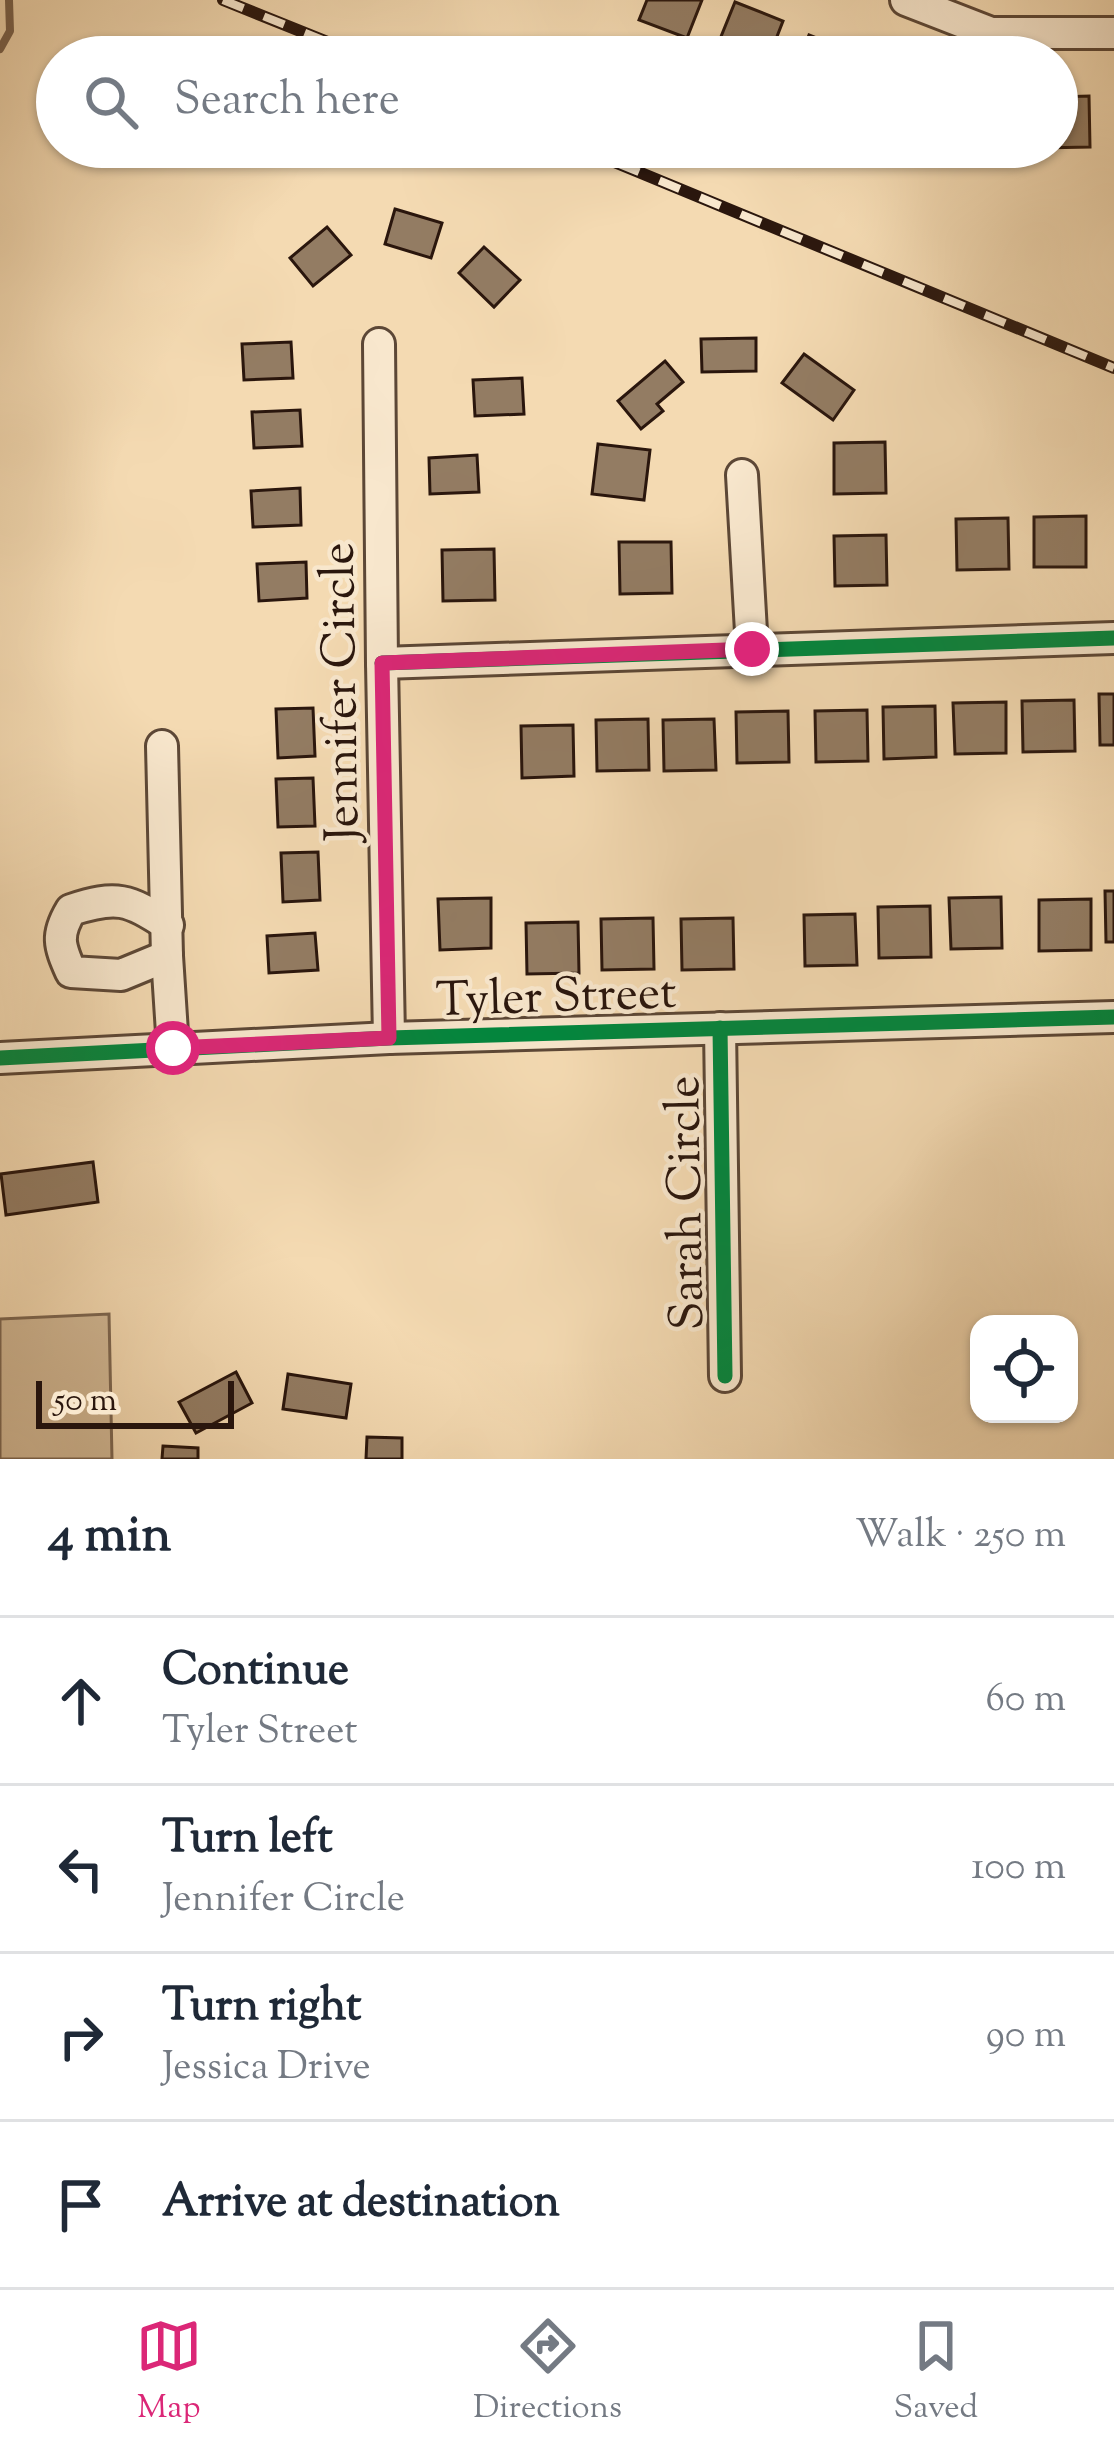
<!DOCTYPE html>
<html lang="en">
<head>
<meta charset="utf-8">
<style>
  body { margin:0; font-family:"Sorts Mill Goudy",serif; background:#f6f6f7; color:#1f2937 }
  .controls { position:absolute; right:36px; bottom:36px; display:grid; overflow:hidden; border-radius:24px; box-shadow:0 3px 9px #0004 }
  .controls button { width:108px; height:108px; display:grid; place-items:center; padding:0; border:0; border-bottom:3px solid #e0e1e3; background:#fff; color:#1f2937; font:60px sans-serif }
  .scale { position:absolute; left:36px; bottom:30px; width:198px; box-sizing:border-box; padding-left:12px; border:6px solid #2a160d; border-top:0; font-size:33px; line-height:42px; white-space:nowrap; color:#2a160d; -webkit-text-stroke:9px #f8e7cd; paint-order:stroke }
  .stop { position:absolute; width:36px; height:36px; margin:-27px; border:9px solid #db2777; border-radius:50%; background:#fff }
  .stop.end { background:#db2777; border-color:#fff; box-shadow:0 3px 12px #0008 }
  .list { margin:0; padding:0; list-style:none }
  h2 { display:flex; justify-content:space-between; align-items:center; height:156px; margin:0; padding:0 48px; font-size:51px }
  h2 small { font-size:39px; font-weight:400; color:#747a83 }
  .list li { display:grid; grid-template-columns:78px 1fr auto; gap:36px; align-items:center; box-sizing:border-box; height:168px; padding:0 48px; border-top:3px solid #e0e1e3 }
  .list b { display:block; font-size:45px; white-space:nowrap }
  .list p { margin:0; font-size:39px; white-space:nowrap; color:#747a83 }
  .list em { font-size:39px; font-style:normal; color:#747a83 }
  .icon { flex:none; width:66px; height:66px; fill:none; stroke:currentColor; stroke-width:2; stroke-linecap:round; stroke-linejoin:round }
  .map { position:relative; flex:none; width:1114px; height:1459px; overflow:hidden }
  .search { position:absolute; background:#fff; box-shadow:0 3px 9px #0004; left:36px; right:36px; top:36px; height:132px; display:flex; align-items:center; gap:30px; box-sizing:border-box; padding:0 42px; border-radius:66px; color:#747a83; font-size:45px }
  .sheet { height:828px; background:#fff }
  nav { display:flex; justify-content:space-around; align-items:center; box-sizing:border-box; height:168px; border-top:3px solid #e0e1e3; background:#fff; font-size:33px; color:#747a83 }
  nav a { display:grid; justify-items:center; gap:6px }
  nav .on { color:#db2777 }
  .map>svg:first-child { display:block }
  .green { fill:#d2b996; stroke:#7e6852; stroke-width:3 }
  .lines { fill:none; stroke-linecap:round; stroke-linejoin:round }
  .stream { stroke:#7a634e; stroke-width:8 }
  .building { fill:#937c63; stroke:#2a160d; stroke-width:3 }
  .minor-casing { stroke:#5c4736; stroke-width:36 }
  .minor { stroke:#f8e7cd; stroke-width:30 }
  .rail-casing { stroke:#2a160d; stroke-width:12 }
  .rail { stroke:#f8e7cd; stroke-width:8; stroke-dasharray:22; stroke-linecap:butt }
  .cycleway-casing { stroke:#f8e7cd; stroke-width:22 }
  .cycleway { stroke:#00873e; stroke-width:15 }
  .route { stroke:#db2777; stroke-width:15 }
  .labels { text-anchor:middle; stroke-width:9; stroke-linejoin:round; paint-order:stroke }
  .street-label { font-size:48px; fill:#2a160d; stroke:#f8e7cd }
</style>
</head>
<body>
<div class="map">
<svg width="1114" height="1459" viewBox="0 0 1114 1459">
  <rect width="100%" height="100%" fill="#f4dab2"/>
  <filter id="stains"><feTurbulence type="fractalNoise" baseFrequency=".00167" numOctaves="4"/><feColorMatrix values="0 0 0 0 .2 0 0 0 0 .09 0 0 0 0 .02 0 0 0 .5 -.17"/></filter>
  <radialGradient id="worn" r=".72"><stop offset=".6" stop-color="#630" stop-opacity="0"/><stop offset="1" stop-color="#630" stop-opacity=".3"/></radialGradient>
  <polygon class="green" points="109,1314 112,1459 0,1459 0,1319"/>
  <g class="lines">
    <polyline class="stream" points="0,49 10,31 9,0"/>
  </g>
  <g class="building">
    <polygon points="647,0 702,0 687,38 639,20"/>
    <polygon points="735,2 783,21 769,57 736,57 716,49"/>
    <polygon points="809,35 857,54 856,57 800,57"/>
    <polygon points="1089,96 1090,147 1039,148 1057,147 1057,97"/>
    <polygon points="395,209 442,223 431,258 385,244"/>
    <polygon points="327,227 351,255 313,286 290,258"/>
    <polygon points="484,247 520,280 494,307 459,273"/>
    <polygon points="756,338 756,371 702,372 701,339"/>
    <polygon points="291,342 293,378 244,380 242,344"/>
    <polygon points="804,354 854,390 833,420 782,383"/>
    <polygon points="665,361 683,382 657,404 663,411 641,429 618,401"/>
    <polygon points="522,378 524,414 475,416 473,380"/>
    <polygon points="300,410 302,446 254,448 252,412"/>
    <polygon points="885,442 886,493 834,494 834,443"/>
    <polygon points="598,444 650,450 644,500 592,494"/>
    <polygon points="477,455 479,492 430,494 429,458"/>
    <polygon points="300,488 301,525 253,527 251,491"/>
    <polygon points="1086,516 1086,567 1034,567 1034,517"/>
    <polygon points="1008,518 1009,569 957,570 956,519"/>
    <polygon points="886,535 887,585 835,586 834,536"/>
    <polygon points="619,542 671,542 672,593 620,594"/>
    <polygon points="494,549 495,600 443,601 442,550"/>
    <polygon points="306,562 307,598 259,601 257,564"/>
    <polygon points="1099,694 1114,694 1114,745 1100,745"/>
    <polygon points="1074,700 1075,751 1023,752 1022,701"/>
    <polygon points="1006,702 1006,753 955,754 953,703"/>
    <polygon points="935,706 936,757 884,759 883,707"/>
    <polygon points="313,708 315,756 278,758 276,709"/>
    <polygon points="867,710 868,761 816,762 815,711"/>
    <polygon points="788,711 789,762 737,763 736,712"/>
    <polygon points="648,719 649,770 597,771 596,720"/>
    <polygon points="714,719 716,770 664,771 663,720"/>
    <polygon points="573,725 574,776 522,778 521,726"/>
    <polygon points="313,778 315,826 278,827 276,779"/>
    <polygon points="318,852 320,900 283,902 281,853"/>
    <polygon points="1105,891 1114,891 1114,942 1106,942"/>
    <polygon points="1001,897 1002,948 951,949 949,898"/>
    <polygon points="491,898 491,948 440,950 438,899"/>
    <polygon points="1091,899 1091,950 1039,951 1039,900"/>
    <polygon points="930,906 931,957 879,958 878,907"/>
    <polygon points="855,914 857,965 805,966 804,915"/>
    <polygon points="653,918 654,969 602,970 601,919"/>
    <polygon points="733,918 734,969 682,970 681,919"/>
    <polygon points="578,922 579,973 527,974 526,923"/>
    <polygon points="315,933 318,970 269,973 267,936"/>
    <polygon points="93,1162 98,1202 6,1215 1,1174"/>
    <polygon points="236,1372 252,1403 196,1433 179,1402"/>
    <polygon points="288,1374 351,1384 346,1418 283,1409"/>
    <polygon points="367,1437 402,1438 402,1459 366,1459"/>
    <polygon points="163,1446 198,1448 198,1459 162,1459"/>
  </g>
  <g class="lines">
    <g class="minor-casing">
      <g id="minor">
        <polyline points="906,0 991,33 1114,33"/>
        <polyline points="379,344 382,663 389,1038"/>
        <polyline points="742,475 752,649"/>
        <polyline points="382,663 1114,638"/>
        <polyline points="162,746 167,956 173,1048"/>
        <path d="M167,956l-46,19 -50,-3c-12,-27 -15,-37 0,-62 46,-15 57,-11 97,15"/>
        <polyline points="720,1028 725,1376"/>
        <polyline points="0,1058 389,1038 1114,1017"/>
      </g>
    </g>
    <use href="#minor" class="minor"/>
    <g class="rail-casing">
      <g id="rail">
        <polyline points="223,0 365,57"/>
        <polyline points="578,147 1114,368"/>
      </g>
    </g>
    <use href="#rail" class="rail"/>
    <g class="cycleway-casing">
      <g id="cycleway">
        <polyline points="382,663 1114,638"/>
        <polyline points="720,1028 725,1376"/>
        <polyline points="0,1058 389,1038 1114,1017"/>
      </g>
    </g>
    <use href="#cycleway" class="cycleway"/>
  </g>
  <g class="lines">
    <polyline class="route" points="173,1048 389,1038 382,663 752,649"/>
  </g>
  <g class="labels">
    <g class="street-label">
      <text transform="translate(338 692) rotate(-91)" y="17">Jennifer Circle</text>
      <text transform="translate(556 994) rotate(-2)" y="17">Tyler Street</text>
      <text transform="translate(683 1203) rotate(-91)" y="17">Sarah Circle</text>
    </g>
  </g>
  <rect width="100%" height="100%" filter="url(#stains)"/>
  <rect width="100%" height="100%" fill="url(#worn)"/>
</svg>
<div class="controls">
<button><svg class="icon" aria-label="locate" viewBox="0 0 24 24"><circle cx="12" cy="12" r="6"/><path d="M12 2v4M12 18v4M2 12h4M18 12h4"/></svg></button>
</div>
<div class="scale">50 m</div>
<div class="stop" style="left:173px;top:1048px"></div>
<div class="stop end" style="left:752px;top:649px"></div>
<div class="search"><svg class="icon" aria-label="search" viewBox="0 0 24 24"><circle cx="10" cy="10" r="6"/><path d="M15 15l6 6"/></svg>Search here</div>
</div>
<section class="sheet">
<h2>4 min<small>Walk · 250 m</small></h2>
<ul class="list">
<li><svg class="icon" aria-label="ahead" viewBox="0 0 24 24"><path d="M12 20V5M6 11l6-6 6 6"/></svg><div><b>Continue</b><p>Tyler Street</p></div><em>60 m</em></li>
<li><svg class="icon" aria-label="left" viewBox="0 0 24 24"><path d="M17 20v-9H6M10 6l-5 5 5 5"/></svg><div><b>Turn left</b><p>Jennifer Circle</p></div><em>100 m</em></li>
<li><svg class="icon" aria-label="right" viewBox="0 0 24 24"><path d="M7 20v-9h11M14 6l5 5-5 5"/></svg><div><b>Turn right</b><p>Jessica Drive</p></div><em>90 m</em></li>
<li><svg class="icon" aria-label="arrive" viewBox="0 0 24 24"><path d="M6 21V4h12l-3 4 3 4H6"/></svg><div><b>Arrive at destination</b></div></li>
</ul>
</section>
<nav>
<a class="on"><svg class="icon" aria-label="map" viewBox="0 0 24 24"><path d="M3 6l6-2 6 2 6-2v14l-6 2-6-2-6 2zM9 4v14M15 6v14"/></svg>Map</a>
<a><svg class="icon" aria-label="directions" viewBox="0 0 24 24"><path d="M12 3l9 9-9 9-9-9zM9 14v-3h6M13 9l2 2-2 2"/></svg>Directions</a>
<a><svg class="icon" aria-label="saved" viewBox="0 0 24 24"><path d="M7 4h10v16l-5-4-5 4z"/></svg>Saved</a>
</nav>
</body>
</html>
